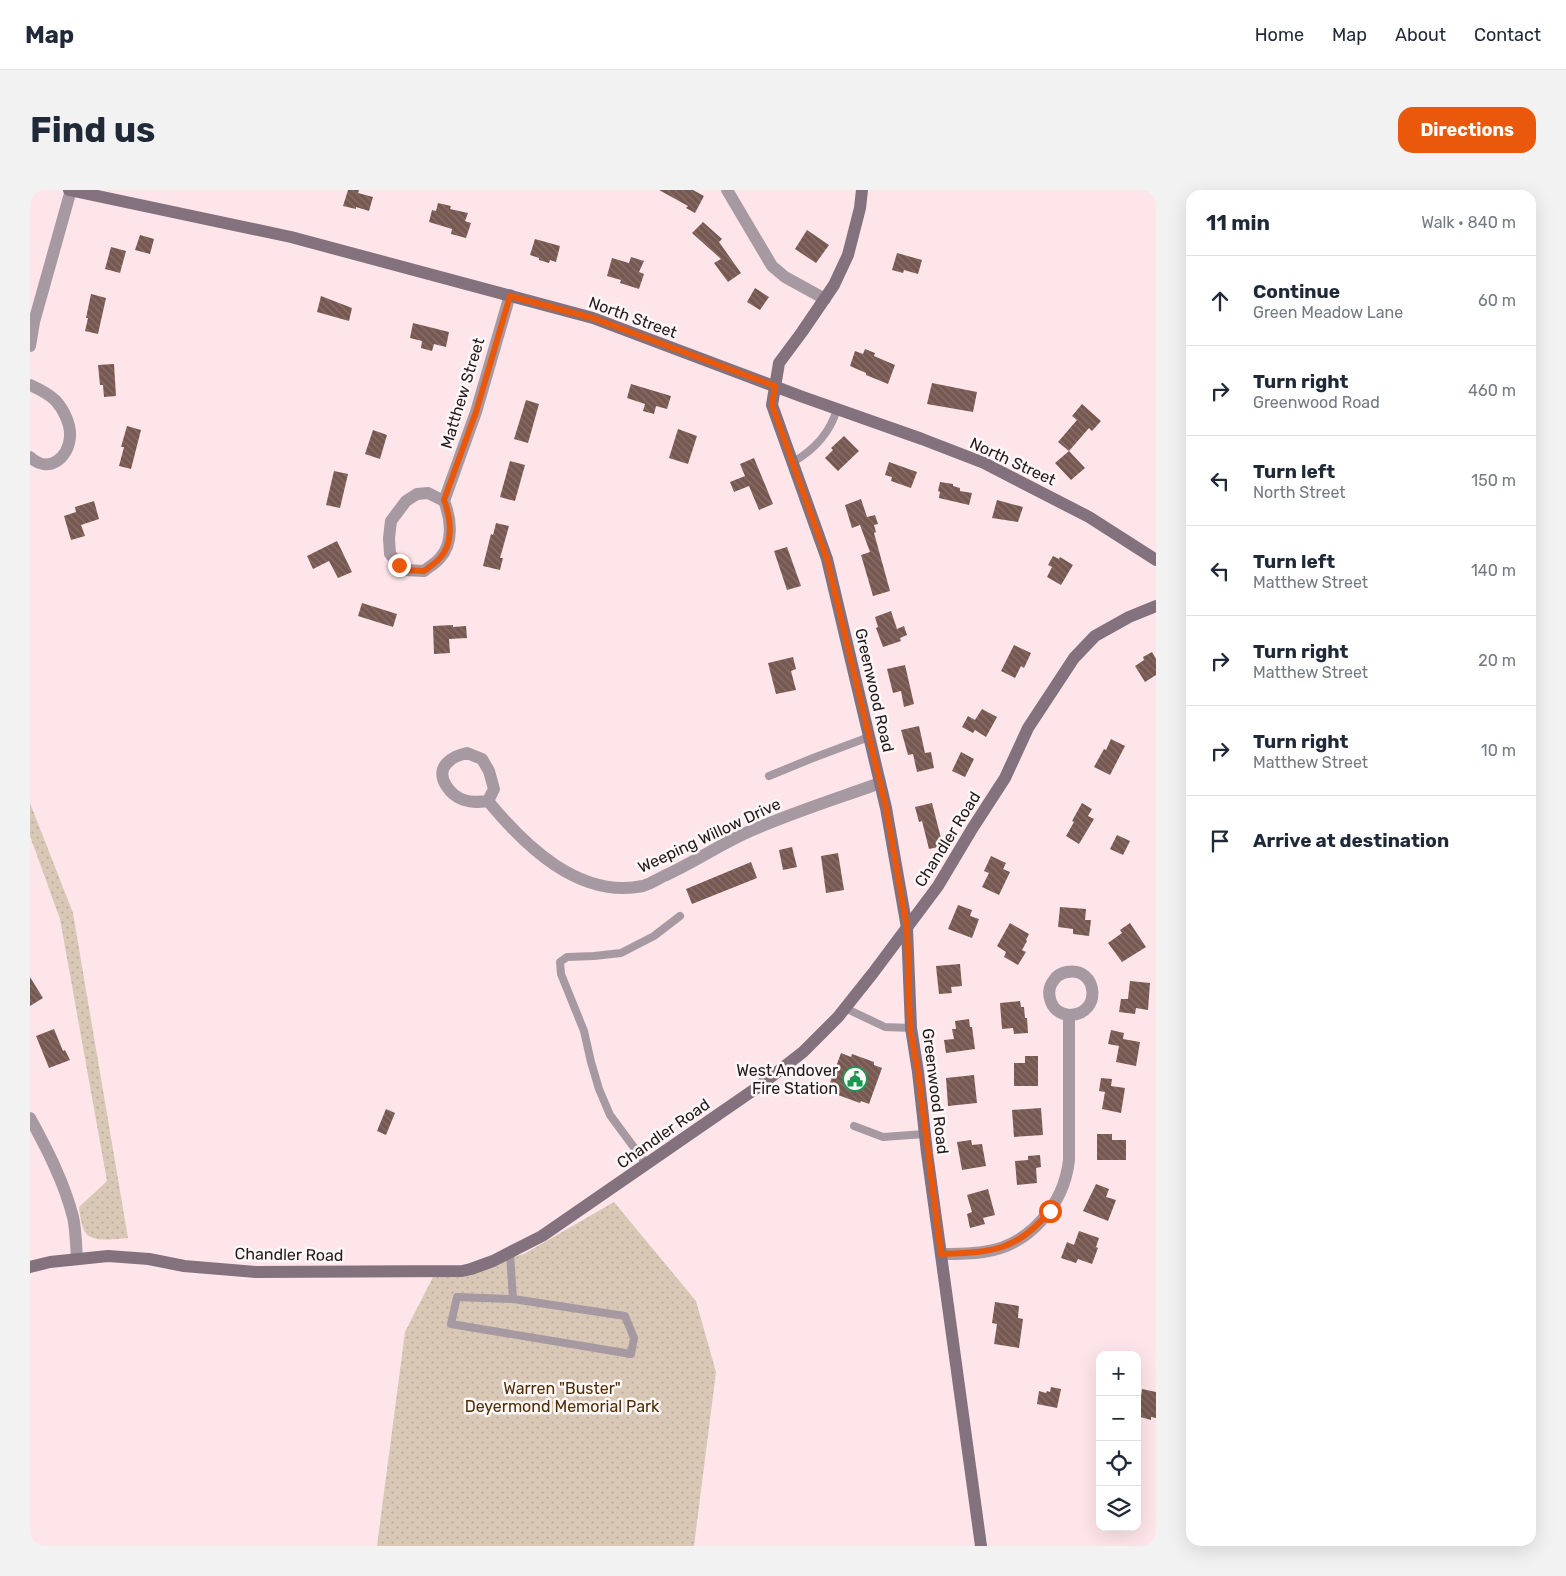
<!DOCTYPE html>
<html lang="en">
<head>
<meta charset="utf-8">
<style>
  body { margin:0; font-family:Rubik,sans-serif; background:#f2f2f3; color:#1f2937 }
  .controls { position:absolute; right:15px; bottom:15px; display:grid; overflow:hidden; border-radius:10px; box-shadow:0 5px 20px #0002 }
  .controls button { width:45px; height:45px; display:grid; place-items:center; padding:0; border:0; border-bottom:1px solid #e0e1e3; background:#fff; color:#1f2937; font:25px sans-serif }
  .stop { position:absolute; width:15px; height:15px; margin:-11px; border:4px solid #ea580c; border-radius:50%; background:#fff }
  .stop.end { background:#ea580c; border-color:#fff; box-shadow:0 1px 5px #0008 }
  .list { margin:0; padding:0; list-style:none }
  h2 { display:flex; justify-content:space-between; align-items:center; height:65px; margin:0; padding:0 20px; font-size:21px }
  h2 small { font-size:16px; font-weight:400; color:#747a83 }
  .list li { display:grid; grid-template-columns:32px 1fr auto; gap:15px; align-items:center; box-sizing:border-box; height:90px; padding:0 20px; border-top:1px solid #e0e1e3 }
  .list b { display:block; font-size:19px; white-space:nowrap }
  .list p { margin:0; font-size:16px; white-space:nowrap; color:#747a83 }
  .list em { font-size:16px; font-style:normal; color:#747a83 }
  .icon { flex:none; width:28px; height:28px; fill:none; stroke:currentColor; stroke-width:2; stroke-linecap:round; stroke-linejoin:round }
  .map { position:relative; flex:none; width:1126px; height:1356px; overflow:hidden; border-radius:15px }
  header { display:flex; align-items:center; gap:30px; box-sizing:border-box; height:70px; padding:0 25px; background:#fff; border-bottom:1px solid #e0e1e3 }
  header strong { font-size:24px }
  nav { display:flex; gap:28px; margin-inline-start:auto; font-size:18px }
  .intro { display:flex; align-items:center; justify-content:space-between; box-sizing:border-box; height:120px; padding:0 30px }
  h1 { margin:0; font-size:35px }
  .button { padding:12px 22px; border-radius:15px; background:#ea580c; color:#fff; font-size:18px; font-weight:700 }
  main { display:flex; gap:30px; padding:0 30px }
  aside { flex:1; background:#fff; border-radius:15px; box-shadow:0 5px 20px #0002 }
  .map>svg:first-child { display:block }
  .park { fill:url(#park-dots) }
  .building { fill:url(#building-back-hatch) }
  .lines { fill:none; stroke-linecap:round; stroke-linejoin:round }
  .lane { stroke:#a699a1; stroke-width:8 }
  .street { stroke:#a699a1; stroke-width:12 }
  .secondary { stroke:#83717d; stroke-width:12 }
  .route { stroke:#ea580c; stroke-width:6 }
  .labels { text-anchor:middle; stroke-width:5; stroke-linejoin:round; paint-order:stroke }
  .street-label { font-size:16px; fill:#24191b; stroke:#fef8f9 }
  .poi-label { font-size:16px; fill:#24191b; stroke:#fef8f9; text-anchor:end }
  .park-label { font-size:16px; fill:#502d02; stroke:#fef8f9 }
</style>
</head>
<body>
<header>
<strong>Map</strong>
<nav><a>Home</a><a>Map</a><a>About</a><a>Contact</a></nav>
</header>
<div class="intro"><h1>Find us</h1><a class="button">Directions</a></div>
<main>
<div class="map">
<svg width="1126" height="1356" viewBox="0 0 1126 1356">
  <defs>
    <pattern id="park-dots" width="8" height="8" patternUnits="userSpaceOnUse" patternTransform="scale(1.25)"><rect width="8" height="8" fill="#dac8b7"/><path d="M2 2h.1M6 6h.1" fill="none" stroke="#bbab9d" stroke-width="1.8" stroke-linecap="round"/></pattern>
    <pattern id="building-back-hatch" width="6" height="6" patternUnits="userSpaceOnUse" patternTransform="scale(1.25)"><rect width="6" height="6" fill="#775850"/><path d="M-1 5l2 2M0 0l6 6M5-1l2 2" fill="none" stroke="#88706b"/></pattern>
  </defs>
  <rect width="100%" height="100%" fill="#fee5e9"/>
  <g class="park">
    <path d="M0,613l43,110 55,325c-12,1 -37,5 -43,-6 -4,-7 -5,-17 -6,-25l28,-26 -47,-262 -30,-83z"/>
    <polygon points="584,1012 666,1111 686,1182 664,1356 347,1356 375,1142 403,1087 494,1064"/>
  </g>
  <g class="building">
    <polygon points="318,0 329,0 328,3 343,7 339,21 326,17 326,19 313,16"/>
    <polygon points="629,0 663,0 674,6 665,23 656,18 658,16"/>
    <polygon points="408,13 421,16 420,19 438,23 435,31 441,33 436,48 421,44 422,39 399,32 402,20 406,21"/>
    <polygon points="673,32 692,49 689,52 711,83 698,92 684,73 691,69 662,43"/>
    <polygon points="777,40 799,55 786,73 765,59"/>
    <polygon points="110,45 124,49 120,64 105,60"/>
    <polygon points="505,49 530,56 526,72 520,70 519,73 509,70 509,68 500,65"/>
    <polygon points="81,57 96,61 90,83 75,79"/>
    <polygon points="867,63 892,70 888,84 874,80 873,83 862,80"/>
    <polygon points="601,67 614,71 609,82 614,84 609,99 590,93 591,90 577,86 582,68 599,73"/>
    <polygon points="725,98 739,107 730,120 717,112"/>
    <polygon points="61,104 76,108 68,144 55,141 58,128 56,128"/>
    <polygon points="291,106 322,118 319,131 287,122"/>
    <polygon points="383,133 419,142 416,157 404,154 402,161 391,158 392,151 380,148"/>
    <polygon points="835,159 845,163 844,166 865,175 858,194 836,185 836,183 820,176 825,161 833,164"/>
    <polygon points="84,174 86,206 74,207 73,195 70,195 68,175"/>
    <polygon points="902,193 947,202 943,222 897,214"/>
    <polygon points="601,194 641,206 637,219 626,216 624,224 613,221 615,214 597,208"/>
    <polygon points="496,210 509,214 498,253 484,249"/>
    <polygon points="1052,214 1071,231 1062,241 1059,238 1039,261 1028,252 1047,230 1042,226"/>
    <polygon points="97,236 111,240 101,279 89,276 94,257 91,257"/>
    <polygon points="648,239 667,246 658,274 639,268"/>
    <polygon points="343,240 357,245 350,269 335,264"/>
    <polygon points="814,246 829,261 808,281 795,268 803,260 801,258"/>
    <polygon points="1039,261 1055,278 1041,290 1025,273"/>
    <polygon points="724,268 743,314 729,320 719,296 704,302 700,292 715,286 710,274"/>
    <polygon points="480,271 495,275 485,311 470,307"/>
    <polygon points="859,272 887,282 881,298 861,291 862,287 855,285"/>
    <polygon points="304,281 318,284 310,318 296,315"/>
    <polygon points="910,292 923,294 923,296 930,298 930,301 942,303 939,315 909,308 910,302 908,301"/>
    <polygon points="831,309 837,327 845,325 848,334 844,335 846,342 844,343 860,401 843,406 831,365 840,362 830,335 822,338 815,315"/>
    <polygon points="967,310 993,317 988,332 962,328"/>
    <polygon points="64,311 69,329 51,335 55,346 41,350 34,326 46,322 45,317"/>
    <polygon points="466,333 479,336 470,368 473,368 470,380 453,376 461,344 463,345"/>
    <polygon points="307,351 322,382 308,388 299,371 283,379 277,366"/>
    <polygon points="757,357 771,396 757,400 744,361"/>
    <polygon points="1023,366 1029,369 1030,367 1043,375 1031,395 1017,387 1022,377 1018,375"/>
    <polygon points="332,413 367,424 363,437 328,426"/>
    <polygon points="861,421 867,439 874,436 877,445 870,448 871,451 853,457 846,438 848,437 845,427"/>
    <polygon points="423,435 423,437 436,436 437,448 419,449 420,463 404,464 403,436"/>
    <polygon points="984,455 1001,463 994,478 991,476 985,488 971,481"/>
    <polygon points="1122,462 1126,469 1126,485 1115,492 1105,476 1114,470 1113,467"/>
    <polygon points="763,467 766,479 761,481 766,500 746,504 738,473"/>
    <polygon points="875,475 884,514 874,517 871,501 863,503 857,479"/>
    <polygon points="952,519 967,527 956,547 945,540 943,543 932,537 938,526 945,530"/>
    <polygon points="889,536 895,563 901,562 904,578 887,582 883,564 878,565 871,540"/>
    <polygon points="1081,549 1095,556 1080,585 1064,577 1074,559 1076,560"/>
    <polygon points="931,562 944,569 935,587 922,581"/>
    <polygon points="902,613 913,656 899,659 892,631 889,632 885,617"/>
    <polygon points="1052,613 1062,619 1058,626 1064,629 1049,654 1036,646 1044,632 1042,631"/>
    <polygon points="1087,645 1100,651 1093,665 1080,659"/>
    <polygon points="762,657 767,677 753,680 749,660"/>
    <polygon points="808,663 814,700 796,703 791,666"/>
    <polygon points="961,666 976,673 973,679 980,682 969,705 952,697 959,683 954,681"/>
    <polygon points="721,672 727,688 662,714 656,699"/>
    <polygon points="928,715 942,720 940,726 949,729 942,748 918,739"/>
    <polygon points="1030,717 1056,719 1055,730 1061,730 1059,746 1043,744 1043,739 1028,737"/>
    <polygon points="980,733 999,744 996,750 997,751 992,760 996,762 988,775 974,767 976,762 967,756"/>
    <polygon points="1100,733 1116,757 1092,772 1078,753 1092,743 1090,740"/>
    <polygon points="930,774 932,796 921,797 922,803 909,804 906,776"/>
    <polygon points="0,787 13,808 0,816"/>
    <polygon points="1100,791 1120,793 1118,820 1106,818 1105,824 1089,822 1091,809 1098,809"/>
    <polygon points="990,811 991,817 994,817 995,828 997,828 998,843 984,844 983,838 972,839 970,813"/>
    <polygon points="939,829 940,837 942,837 945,859 916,863 914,850 924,849 922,839 926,839 925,831"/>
    <polygon points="24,839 33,861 35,860 40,870 19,878 6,846"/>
    <polygon points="1081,840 1094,843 1093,849 1110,852 1106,876 1086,872 1089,856 1078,854"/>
    <polygon points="811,863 821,867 822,864 844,872 844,875 852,878 839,914 831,911 830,913 797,901"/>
    <polygon points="995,866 1008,866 1008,896 984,896 984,873 995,873"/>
    <polygon points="944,885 947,913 918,916 916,888"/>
    <polygon points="1071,888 1082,889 1081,896 1095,898 1091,923 1072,919 1075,902 1069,901"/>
    <polygon points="1011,918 1013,945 984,947 982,920"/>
    <polygon points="356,919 365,923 356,945 347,941"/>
    <polygon points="1067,944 1082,944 1082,950 1096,950 1096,970 1067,970"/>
    <polygon points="941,950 942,955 952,954 956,976 932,980 927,952"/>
    <polygon points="1010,965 1011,977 1006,978 1007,993 987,995 985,971 998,970 998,966"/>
    <polygon points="1066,994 1079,999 1076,1007 1086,1010 1078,1031 1053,1021"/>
    <polygon points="958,999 965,1025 953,1028 955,1034 940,1038 937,1024 942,1022 937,1005"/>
    <polygon points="1049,1041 1069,1048 1066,1057 1068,1058 1062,1074 1048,1069 1046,1073 1031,1068 1037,1052 1044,1055"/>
    <polygon points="965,1112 989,1116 988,1128 993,1129 989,1158 964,1154 967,1134 962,1133"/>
    <polygon points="1021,1197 1031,1199 1027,1218 1007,1214 1009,1201 1016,1203 1017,1201 1020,1202"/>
    <polygon points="1112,1199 1126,1202 1126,1228 1121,1227 1121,1230 1107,1226 1107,1206 1111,1207"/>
  </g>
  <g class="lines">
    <g class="lane">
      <path d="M763,272c21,-12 37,-29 44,-53"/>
      <polyline points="739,586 783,568 839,547"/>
      <polyline points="815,818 855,837 881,838"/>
      <polyline points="824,936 853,947 895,944"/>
      <polyline points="617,975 580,925 569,899 561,872 554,841 531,784 530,772 537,767 564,766 591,763 624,746 650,726"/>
      <polyline points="480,1063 483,1109 595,1126 604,1148 601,1164 421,1134 427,1107 483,1109"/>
    </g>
    <g class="street">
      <polyline points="697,0 742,76 755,87 795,109"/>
      <polyline points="0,156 4,132 41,0"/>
      <path d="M0,195c9,4 19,9 26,16 8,9 15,24 14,36 -2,22 -22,37 -40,20"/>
      <path d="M414,311c7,17 10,42 -4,57 -4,5 -11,9 -16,13l-19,-1 -15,-16 -1,-16 2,-17 15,-20 11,-7 11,-1 16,8 32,-89 34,-117"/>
      <path d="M437,563l15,6 7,12 5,18 -6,12c-8,1 -16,2 -24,-1 -13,-4 -29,-23 -18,-36 6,-7 13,-9 21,-11z"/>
      <path d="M458,611c37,45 91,98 155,85 7,-2 15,-7 21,-10 29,-13 55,-31 84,-44 43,-19 88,-33 132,-49"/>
      <path d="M0,928c17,31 34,64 43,99 3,13 3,29 4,42"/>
      <path d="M911,1064c14,0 29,0 42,-2 46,-6 81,-47 86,-92v-145c34,0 29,-49 -2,-43 -5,1 -10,3 -13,8 -5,6 -6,14 -3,22 3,8 10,12 18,13"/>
    </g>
    <g class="secondary">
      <polyline points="39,0 261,47 563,128 773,207 892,249 954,273 1059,327 1126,370"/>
      <polyline points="832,0 830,18 818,65 804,95 772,142 749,173 742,215 797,369 856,618 877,738 881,838 888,882 897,963 951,1356"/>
      <polyline points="0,1077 20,1072 78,1066 119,1069 154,1076 226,1082 432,1081 441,1079 463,1071 512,1046 728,897 773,862 808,827 843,783 908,696 942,639 975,588 998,538 1044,468 1065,446 1099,427 1126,416"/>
    </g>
  </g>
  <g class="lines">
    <path class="route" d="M369,375l6,5 19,1c5,-4 12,-8 16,-13 14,-15 11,-40 4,-58l32,-88 34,-116 83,22 182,68 -3,19 55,154 59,249 21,120 3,100 8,44 23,182c50,-2 75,-2 109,-43"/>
  </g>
  <defs>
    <g id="civic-ring" transform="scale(1.25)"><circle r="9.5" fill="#fef8f9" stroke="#1d9652" stroke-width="1.5"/><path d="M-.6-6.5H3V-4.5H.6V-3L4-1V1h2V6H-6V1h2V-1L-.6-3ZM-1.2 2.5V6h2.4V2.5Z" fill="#1d9652"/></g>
  </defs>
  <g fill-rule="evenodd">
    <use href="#civic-ring" x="825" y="889"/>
  </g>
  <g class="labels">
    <g class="street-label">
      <text transform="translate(603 127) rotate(20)" y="6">North Street</text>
      <text transform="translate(432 203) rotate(-73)" y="6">Matthew Street</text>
      <text transform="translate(983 271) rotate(25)" y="6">North Street</text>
      <text transform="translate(845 500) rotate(77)" y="6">Greenwood Road</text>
      <text transform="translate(679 645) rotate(-25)" y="6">Weeping Willow Drive</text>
      <text transform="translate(917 649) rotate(-58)" y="6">Chandler Road</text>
      <text transform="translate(906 901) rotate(83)" y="6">Greenwood Road</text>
      <text transform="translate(633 943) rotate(-35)" y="6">Chandler Road</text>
      <text transform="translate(259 1064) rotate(1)" y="6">Chandler Road</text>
    </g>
    <g class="poi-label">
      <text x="808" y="886">West Andover<tspan x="808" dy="18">Fire Station</tspan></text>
    </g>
    <g class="park-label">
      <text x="532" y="1204">Warren "Buster"<tspan x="532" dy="18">Deyermond Memorial Park</tspan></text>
    </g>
  </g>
</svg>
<div class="controls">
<button>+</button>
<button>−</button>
<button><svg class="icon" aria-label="locate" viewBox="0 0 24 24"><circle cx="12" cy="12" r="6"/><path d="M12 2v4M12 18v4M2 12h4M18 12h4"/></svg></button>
<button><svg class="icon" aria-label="layers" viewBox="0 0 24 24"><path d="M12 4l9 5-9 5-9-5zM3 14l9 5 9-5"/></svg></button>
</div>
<div class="stop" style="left:1020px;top:1021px"></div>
<div class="stop end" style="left:369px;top:375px"></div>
</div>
<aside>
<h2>11 min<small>Walk · 840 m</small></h2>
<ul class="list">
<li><svg class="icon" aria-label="ahead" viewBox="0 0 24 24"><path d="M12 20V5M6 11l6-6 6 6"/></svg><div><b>Continue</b><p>Green Meadow Lane</p></div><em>60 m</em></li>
<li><svg class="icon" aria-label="right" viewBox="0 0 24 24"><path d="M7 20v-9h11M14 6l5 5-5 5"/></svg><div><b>Turn right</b><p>Greenwood Road</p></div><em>460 m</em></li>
<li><svg class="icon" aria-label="left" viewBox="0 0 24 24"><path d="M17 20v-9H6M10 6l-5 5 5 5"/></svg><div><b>Turn left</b><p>North Street</p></div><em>150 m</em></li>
<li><svg class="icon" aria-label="left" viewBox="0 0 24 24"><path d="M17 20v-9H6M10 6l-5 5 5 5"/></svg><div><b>Turn left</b><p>Matthew Street</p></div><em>140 m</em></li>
<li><svg class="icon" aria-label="right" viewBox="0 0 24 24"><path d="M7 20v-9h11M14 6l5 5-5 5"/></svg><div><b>Turn right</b><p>Matthew Street</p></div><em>20 m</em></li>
<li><svg class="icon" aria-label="right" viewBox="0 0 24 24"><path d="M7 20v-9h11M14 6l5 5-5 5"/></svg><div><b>Turn right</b><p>Matthew Street</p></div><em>10 m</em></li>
<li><svg class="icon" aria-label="arrive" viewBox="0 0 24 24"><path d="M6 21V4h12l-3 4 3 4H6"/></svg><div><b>Arrive at destination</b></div></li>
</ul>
</aside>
</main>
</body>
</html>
